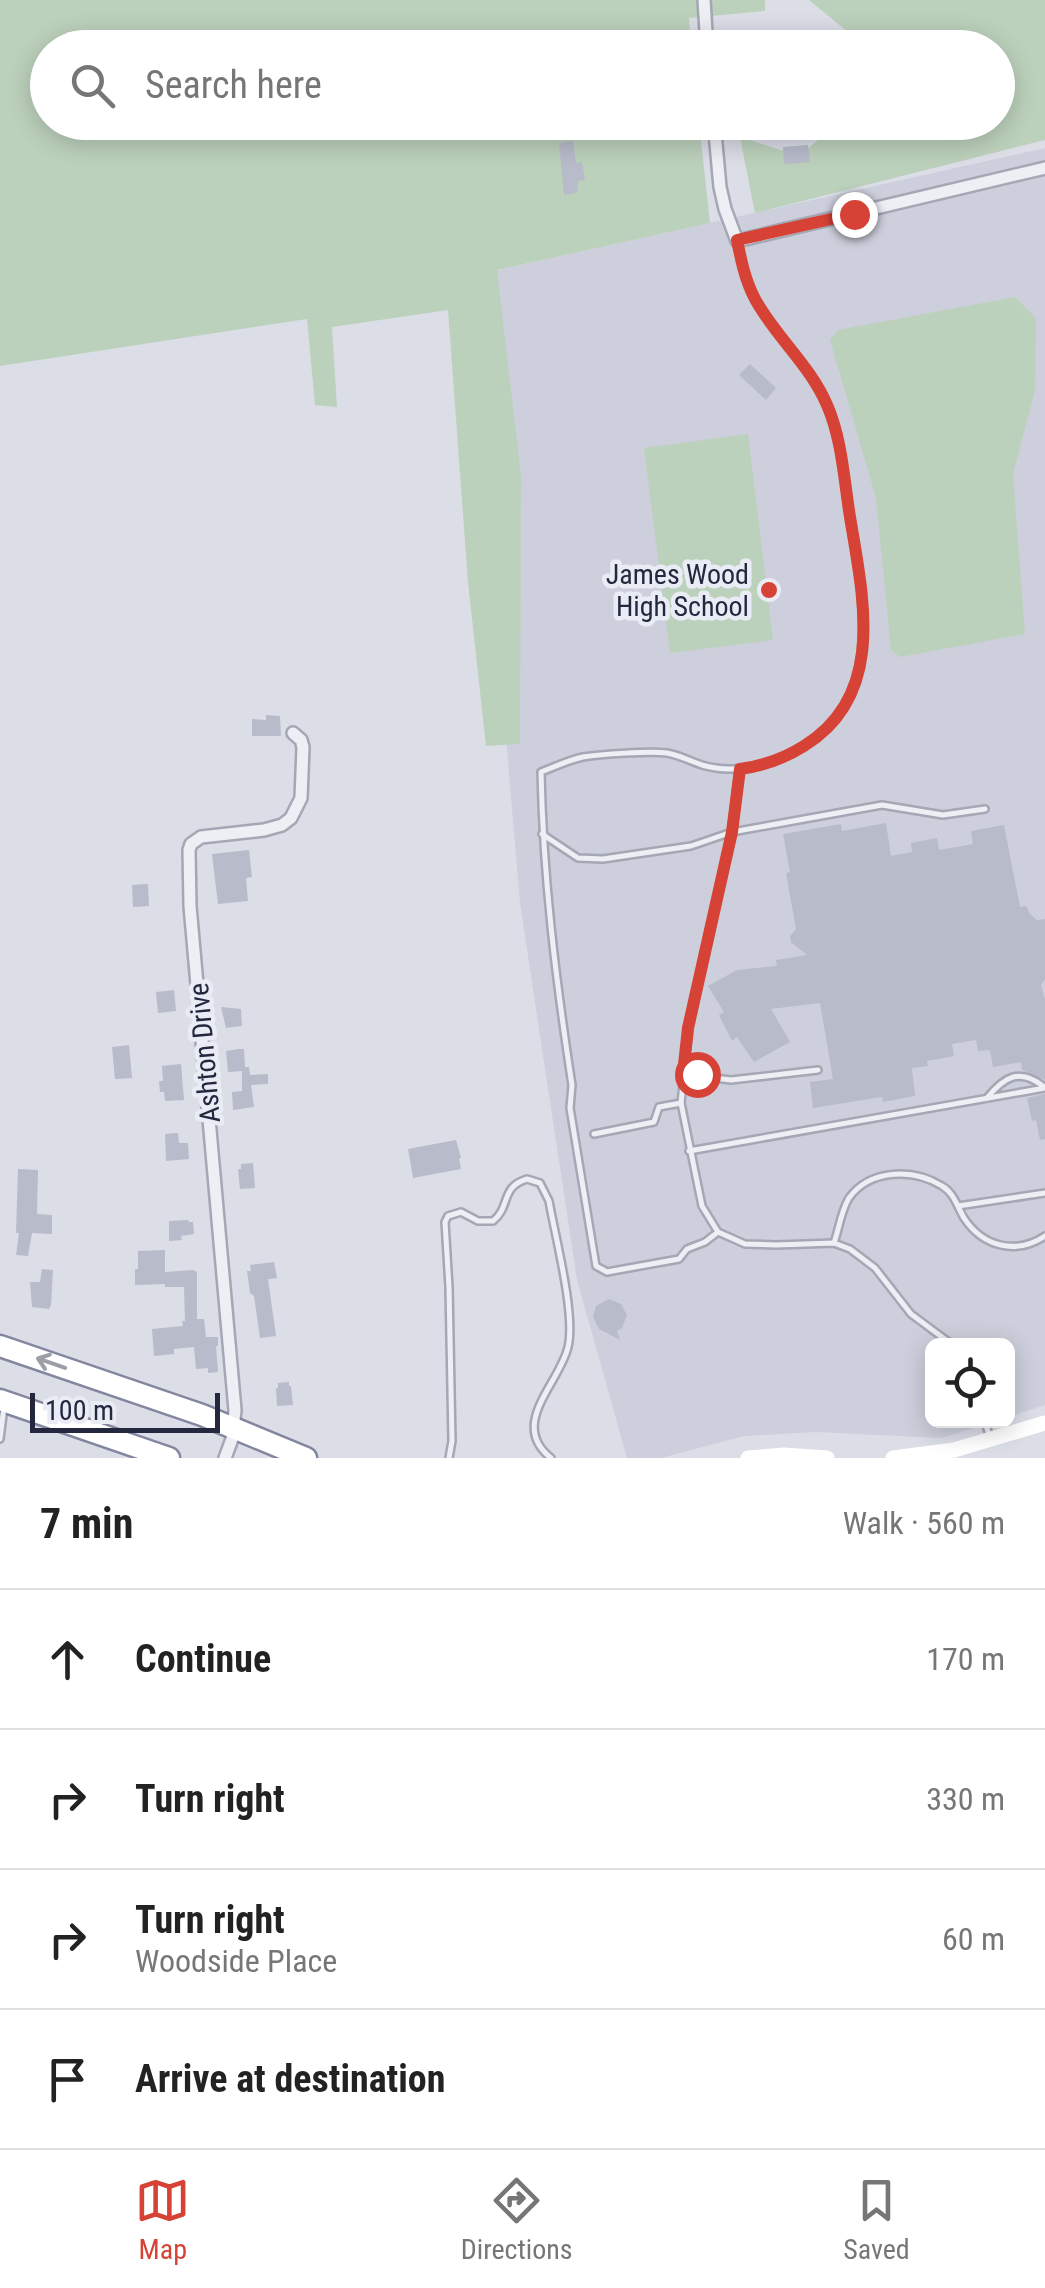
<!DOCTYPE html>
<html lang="en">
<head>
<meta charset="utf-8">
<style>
  body { margin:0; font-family:"Roboto Condensed",sans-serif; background:#f2f2f2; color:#222 }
  .controls { position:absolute; right:30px; bottom:30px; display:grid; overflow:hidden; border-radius:15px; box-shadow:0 5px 25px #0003 }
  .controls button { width:90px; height:90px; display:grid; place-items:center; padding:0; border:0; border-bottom:2px solid #e0e0e0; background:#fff; color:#222; font:50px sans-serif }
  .scale { position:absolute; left:30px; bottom:25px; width:190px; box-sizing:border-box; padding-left:10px; border:5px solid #24283e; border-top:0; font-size:28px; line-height:35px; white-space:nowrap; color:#24283e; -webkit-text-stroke:8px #eaecf5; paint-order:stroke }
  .stop { position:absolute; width:30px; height:30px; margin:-22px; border:8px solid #d64235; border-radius:50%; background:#fff }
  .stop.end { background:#d64235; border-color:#fff; box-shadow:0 2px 10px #0008 }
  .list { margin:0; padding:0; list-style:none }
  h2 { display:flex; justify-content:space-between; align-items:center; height:130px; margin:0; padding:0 40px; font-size:42px }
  h2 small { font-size:32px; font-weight:400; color:#767676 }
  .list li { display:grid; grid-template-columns:65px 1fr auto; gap:30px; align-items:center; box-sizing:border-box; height:140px; padding:0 40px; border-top:2px solid #e0e0e0 }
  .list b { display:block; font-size:38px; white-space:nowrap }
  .list p { margin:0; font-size:32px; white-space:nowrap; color:#767676 }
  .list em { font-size:32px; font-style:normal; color:#767676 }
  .icon { flex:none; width:55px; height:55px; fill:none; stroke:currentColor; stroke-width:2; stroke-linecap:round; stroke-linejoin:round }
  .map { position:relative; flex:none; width:1045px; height:1458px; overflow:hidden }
  .search { position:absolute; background:#fff; box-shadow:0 5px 25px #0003; left:30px; right:30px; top:30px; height:110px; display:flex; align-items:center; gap:25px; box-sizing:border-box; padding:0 35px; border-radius:55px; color:#767676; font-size:38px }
  .sheet { height:690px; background:#fff }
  nav { display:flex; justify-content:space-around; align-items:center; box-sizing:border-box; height:140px; border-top:2px solid #e0e0e0; background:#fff; font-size:28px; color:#767676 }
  nav a { display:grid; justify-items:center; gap:5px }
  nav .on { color:#d64235 }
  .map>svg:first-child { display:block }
  .built { fill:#cdcfdc }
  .green { fill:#bcd1bc }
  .building { fill:#b8bbca }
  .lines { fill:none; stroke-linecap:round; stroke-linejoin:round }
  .lane-casing { stroke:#a4a7b4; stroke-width:10 }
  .street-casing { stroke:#a4a7b4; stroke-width:16 }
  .highway-casing { stroke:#82869e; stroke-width:25 }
  .lane { stroke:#eeeff5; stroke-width:5 }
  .street { stroke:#eeeff5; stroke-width:11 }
  .secondary { stroke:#fff; stroke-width:15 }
  .highway { stroke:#fff; stroke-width:20 }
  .oneway { stroke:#9c9ea8 }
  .route { stroke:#d64235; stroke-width:12 }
  .poi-dot { fill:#d64235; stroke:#eaecf5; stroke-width:4 }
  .labels { text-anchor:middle; stroke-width:9; stroke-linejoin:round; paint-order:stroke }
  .poi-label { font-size:28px; fill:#24283e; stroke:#eaecf5; text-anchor:end }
  .street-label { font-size:28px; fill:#24283e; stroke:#eaecf5 }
</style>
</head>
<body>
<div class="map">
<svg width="1045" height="1458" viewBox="0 0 1045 1458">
  <rect width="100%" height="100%" fill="#dbdde7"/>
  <polygon class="built" points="1045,148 1045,1405 1008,1417 1008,1346 932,1346 932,1420 997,1421 941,1438 816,1432 744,1436 661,1458 627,1458 577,1280 520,903 467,277"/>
  <g class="green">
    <polygon points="0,0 765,0 765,11 689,18 691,47 48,48 48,122 699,123 710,223 497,270 521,475 520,744 486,746 468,582 448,310 332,327 337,407 315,405 307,319 0,366"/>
    <polygon points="809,0 1045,0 1045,140 755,213 740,137 799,156 838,123 998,122 998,48 852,47 848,32"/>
    <polygon points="1015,297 1036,318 1035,390 1013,474 1025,634 900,657 891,650 876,498 830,340 838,330"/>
    <polygon points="748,434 773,640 670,653 644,448"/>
  </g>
  <g class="building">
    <polygon points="573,141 576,163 582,162 585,180 578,181 577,193 564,195 559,143"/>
    <polygon points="808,145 810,162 784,164 783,147"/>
    <polygon points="750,364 776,388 766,400 739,375"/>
    <polygon points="266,715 280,716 281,736 252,736 252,719 266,720"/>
    <polygon points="886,823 891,856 912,852 911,843 937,838 939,850 973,844 971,831 1004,825 1020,907 1026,906 1030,914 1037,920 1045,919 1045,979 1041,985 1045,999 1045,1080 1022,1070 1021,1062 993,1067 990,1050 978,1051 976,1040 952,1044 954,1056 927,1061 928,1066 912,1068 915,1096 883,1102 882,1097 813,1108 810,1082 833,1079 820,1003 771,1009 790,1042 754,1062 737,1037 732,1041 719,1015 724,1012 708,986 737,970 777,966 776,960 807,955 791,942 790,936 796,929 786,873 790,872 783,834 841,824 842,831"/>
    <polygon points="249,850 252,877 246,878 248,901 218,904 212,854"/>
    <polygon points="148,884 149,906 133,907 132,885"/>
    <polygon points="174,990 176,1011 158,1013 156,992"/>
    <polygon points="221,1007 241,1009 242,1026 226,1028"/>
    <polygon points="129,1045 132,1078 115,1079 112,1047"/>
    <polygon points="239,1049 244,1049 245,1067 249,1067 250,1075 268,1074 268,1084 251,1085 254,1107 233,1110 232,1092 242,1091 242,1071 228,1072 226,1051"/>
    <polygon points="181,1064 184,1100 165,1101 164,1092 160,1092 159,1081 163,1081 162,1066"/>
    <polygon points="1045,1094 1045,1139 1040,1140 1036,1120 1032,1121 1027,1098"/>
    <polygon points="178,1133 179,1143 188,1143 189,1159 166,1161 165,1134"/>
    <polygon points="456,1140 461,1158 459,1158 461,1169 413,1178 408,1149"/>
    <polygon points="253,1163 255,1188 240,1189 238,1169 241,1169 241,1164"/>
    <polygon points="18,1169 38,1170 37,1214 52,1215 52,1234 32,1233 28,1256 16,1255 19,1233 16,1233"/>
    <polygon points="188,1220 189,1222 193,1222 194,1234 181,1236 182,1240 169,1241 169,1221"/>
    <polygon points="165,1250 165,1272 193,1270 197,1272 197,1319 204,1319 206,1337 218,1337 218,1346 216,1346 218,1372 208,1373 208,1368 196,1369 194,1347 174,1349 174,1354 154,1356 152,1329 183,1326 182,1321 185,1321 184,1287 165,1287 165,1284 135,1285 135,1269 138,1269 138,1251"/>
    <polygon points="274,1262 277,1278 268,1279 276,1336 260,1338 254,1296 250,1293 247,1271 251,1271 250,1265"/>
    <polygon points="42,1269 53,1270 51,1305 49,1309 32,1307 30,1282 40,1282"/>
    <polygon points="609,1299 621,1304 627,1315 622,1328 617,1331 620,1340 599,1329 593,1317 596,1306"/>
    <polygon points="289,1382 289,1386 291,1386 293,1405 277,1406 276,1388 278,1388 278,1383"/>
  </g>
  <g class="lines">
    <g class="lane-casing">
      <g id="lane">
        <path d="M737,244c4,17 8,34 15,50 19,39 54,68 73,106 16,33 18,75 24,111 16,96 41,213 -80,251 -22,7 -43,10 -67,3 -12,-4 -23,-10 -35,-12 -17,-2 -66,1 -84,4 -14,3 -29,10 -42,15 2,105 15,209 31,313l-2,23 26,158 11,6 72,-13 8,-10 18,-7 13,-10 27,12 31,1 58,-2 16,6 25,19 36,46 43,32"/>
        <polyline points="542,834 578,858 603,859 691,846 732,832 882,805 943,815 985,809"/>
        <polyline points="683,1074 731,1080 818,1070"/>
        <path d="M987,1098c17,-21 33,-31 57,-11"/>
        <polyline points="594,1134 654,1122 659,1107 681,1103"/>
        <polyline points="689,1151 1045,1088"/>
        <polyline points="958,1206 1045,1193"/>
        <polyline points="718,1232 702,1206 681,1103 689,1028 732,832 740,769"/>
        <path d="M834,1243c5,-14 7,-32 15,-45 21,-29 64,-30 93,-12 12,7 15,20 22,32 19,29 52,37 81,18"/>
        <polyline points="984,1420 990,1437"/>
        <polyline points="0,1439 4,1407"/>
        <path d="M449,1458l3,-17 -3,-154 -4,-65 3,-6 13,-4 17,9h15c18,-14 7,-34 34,-42l13,4 9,18c6,35 27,114 19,146 -8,36 -60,77 -17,111"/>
      </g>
    </g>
    <g class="street-casing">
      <g id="street">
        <polyline points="704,0 707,48"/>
        <polyline points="714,122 720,187 725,209 737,241 1045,168"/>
        <polyline points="225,1458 232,1439 235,1410 190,906 189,850 191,844 201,837 264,830 282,825 291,818 301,798 303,747 301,740 293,733"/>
      </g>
    </g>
    <g class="highway-casing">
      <g id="highway">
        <polyline points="0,1346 202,1415 306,1458"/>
        <polyline points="0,1400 169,1458"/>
      </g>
    </g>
    <use href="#lane" class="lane"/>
    <use href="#street" class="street"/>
    <g class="secondary">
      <polyline points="748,1458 784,1455 827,1458"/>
      <polyline points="893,1458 954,1450 1045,1423"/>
    </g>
    <use href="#highway" class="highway"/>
  </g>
  <defs><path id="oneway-shaft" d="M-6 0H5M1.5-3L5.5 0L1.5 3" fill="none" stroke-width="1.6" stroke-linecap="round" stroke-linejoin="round" transform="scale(2.5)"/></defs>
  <use class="oneway" href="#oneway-shaft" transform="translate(51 1363) rotate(-161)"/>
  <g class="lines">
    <path class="route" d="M697,1074h-14l5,-46 44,-196 8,-63c22,-3 45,-11 64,-23 83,-51 59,-149 46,-229 -6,-37 -8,-78 -23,-112 -17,-40 -52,-69 -72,-106 -10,-19 -14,-39 -18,-59l117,-26"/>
  </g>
  <circle class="poi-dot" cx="769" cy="590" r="10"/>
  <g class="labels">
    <g class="poi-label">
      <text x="749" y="584">James Wood<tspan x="749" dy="32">High School</tspan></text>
    </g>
    <g class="street-label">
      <text transform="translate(204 1053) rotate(-95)" y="10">Ashton Drive</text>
    </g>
  </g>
</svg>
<div class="controls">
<button><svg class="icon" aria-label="locate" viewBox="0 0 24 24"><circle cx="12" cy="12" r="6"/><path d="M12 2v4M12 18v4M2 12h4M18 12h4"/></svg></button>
</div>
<div class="scale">100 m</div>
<div class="stop" style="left:697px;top:1074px"></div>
<div class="stop end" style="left:854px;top:214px"></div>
<div class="search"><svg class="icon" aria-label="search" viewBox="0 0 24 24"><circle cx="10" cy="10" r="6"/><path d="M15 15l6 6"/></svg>Search here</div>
</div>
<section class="sheet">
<h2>7 min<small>Walk · 560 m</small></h2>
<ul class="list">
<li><svg class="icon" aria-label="ahead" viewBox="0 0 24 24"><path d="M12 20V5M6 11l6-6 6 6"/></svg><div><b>Continue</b></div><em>170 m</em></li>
<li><svg class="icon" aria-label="right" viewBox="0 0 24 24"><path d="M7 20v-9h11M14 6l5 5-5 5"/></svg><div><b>Turn right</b></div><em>330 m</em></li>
<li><svg class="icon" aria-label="right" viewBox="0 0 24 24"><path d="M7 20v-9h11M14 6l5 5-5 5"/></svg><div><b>Turn right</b><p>Woodside Place</p></div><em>60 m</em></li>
<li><svg class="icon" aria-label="arrive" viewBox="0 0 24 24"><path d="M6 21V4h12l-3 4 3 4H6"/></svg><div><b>Arrive at destination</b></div></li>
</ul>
</section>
<nav>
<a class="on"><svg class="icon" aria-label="map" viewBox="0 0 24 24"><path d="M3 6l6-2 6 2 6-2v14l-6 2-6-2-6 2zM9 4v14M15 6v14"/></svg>Map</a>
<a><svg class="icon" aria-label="directions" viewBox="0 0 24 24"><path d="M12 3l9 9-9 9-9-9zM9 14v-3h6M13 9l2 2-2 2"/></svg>Directions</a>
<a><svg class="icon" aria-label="saved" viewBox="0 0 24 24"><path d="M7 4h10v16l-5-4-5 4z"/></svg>Saved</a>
</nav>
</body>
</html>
